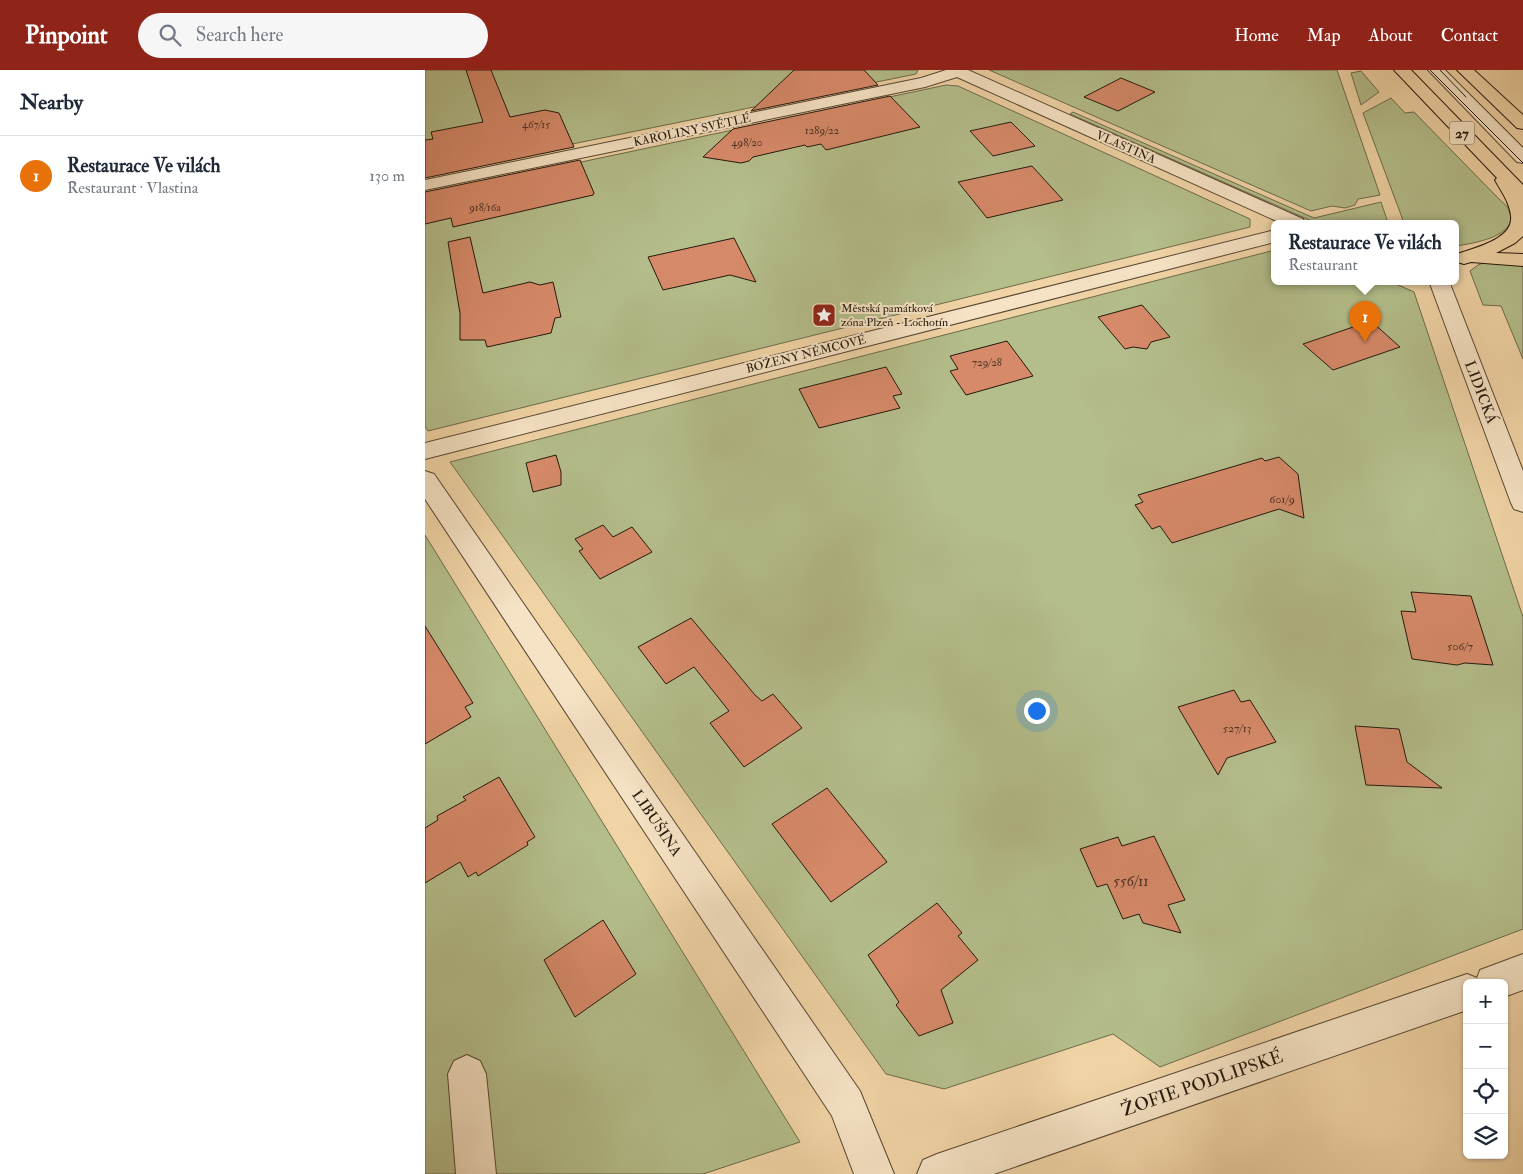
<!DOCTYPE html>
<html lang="en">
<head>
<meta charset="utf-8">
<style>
  body { margin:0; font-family:"IM FELL Double Pica",serif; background:#f6f6f7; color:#1f2937 }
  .controls { position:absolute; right:15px; bottom:15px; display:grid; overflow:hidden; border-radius:8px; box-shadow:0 1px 4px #0004 }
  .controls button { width:45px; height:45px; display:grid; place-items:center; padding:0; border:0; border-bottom:1px solid #e0e1e3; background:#fff; color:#1f2937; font:25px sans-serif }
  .you { position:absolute; left:611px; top:640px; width:18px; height:18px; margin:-12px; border:4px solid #fff; border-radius:50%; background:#1a73e8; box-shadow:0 0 0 8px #1a73e833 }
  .badge { display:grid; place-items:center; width:32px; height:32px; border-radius:50%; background:#8f2418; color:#fff; font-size:16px; font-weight:700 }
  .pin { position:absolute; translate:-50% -41px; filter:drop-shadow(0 1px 2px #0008) }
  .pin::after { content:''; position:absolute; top:26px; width:18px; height:15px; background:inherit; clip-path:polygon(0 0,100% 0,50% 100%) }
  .popup { position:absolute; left:846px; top:150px; width:188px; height:65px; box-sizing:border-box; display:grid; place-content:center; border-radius:8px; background:#fff; filter:drop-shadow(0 1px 4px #0005); font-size:16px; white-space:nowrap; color:#747a83 }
  .popup b { font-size:19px; color:#1f2937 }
  .popup::after { content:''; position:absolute; left:50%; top:100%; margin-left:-10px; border:10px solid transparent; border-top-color:#fff }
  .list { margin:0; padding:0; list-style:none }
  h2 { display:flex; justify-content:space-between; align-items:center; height:65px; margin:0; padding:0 20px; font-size:21px }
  h2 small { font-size:16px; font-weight:400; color:#747a83 }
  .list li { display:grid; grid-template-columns:32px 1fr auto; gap:15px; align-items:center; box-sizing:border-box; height:80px; padding:0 20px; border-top:1px solid #e0e1e3 }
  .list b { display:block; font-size:19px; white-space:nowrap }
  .list p { margin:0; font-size:16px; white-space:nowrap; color:#747a83 }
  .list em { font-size:16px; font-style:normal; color:#747a83 }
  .icon { flex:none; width:28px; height:28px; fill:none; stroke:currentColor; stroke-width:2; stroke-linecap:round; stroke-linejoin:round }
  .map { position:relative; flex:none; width:1098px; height:1104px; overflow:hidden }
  header { display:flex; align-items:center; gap:30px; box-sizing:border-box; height:70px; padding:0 25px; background:#8f2418; color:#fff }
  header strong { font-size:24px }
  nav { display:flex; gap:28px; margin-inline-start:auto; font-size:18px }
  .search { width:350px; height:45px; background:#f6f6f7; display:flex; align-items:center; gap:12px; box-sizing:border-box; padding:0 18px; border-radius:28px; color:#747a83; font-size:19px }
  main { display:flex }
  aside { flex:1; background:#fff }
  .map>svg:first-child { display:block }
  .green { fill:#b4be8b; stroke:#6c6b4c }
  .building { fill:#d78a6a; stroke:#24180c }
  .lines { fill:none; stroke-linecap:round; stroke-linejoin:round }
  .minor-casing { stroke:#574732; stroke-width:2 }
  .major-casing { stroke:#24180c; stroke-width:2 }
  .minor { fill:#f6e3c5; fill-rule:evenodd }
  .major { fill:#f1d4a6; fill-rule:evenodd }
  .tram { stroke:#24180c; stroke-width:1 }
  .labels { text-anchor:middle; stroke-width:4; stroke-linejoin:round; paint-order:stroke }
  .far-number-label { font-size:11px; fill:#513424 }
  .far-street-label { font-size:12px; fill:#24180c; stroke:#f6e3c5 }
  .far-poi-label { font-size:12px; fill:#24180c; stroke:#f6e3c5; text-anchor:start }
  .number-label { font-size:12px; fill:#513424 }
  .shield { fill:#f6e3c5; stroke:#635544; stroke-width:1 }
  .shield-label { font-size:14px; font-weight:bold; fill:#24180c }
  .street-label { font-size:15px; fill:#24180c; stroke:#f6e3c5 }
  .near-number-label { font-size:15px; fill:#513424 }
  .near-street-label { font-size:18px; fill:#24180c; stroke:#f6e3c5 }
</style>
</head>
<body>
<header>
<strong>Pinpoint</strong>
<div class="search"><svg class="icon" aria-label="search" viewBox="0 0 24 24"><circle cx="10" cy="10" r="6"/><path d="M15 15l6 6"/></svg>Search here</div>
<nav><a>Home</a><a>Map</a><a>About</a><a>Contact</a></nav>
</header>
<main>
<aside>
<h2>Nearby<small></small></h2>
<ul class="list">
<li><span class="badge" style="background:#e8710a">1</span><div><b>Restaurace Ve vilách</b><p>Restaurant · Vlastina</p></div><em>130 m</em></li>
</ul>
</aside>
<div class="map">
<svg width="1098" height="1104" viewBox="0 0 1098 1104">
  <rect width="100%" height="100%" fill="#f1d4a6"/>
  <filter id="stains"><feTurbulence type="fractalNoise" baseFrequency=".004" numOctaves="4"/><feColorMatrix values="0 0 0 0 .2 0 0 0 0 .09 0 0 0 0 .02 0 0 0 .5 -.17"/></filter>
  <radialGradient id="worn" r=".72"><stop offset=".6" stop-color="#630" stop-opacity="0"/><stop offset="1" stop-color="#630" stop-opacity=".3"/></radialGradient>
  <g class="green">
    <polygon points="0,0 493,0 491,4 0,104"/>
    <polygon points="564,0 912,0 955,125 933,129 930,135 920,138 907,136 886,141"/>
    <polygon points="936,1 954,22 936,35 926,3"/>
    <polygon points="521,15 533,16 825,149 825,157 3,361 0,357 0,125"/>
    <path d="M966,28l14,15 9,-1 85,87c3,3 9,7 10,12 12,25 -38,33 -54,35v-23h-51l-41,-110z"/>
    <polygon points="648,42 889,148 956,132 963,153 891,153 645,44"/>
    <polygon points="850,180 850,211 964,211 989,222 1098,547 1098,859 735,997 688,964 519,1019 461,1004 25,392"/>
    <polygon points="1063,191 1098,194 1098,289 1076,236 1058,235 1045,201 1053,195"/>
    <polygon points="0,465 375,1072 278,1104 0,1104"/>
  </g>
  <g class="building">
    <polygon points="41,0 66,0 85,47 120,40 134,43 149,77 0,108 0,70 8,69 6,62 58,52"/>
    <polygon points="369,0 439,0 453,15 326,41"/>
    <polygon points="696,8 730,22 693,41 659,27"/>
    <polygon points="465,26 495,57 401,80 396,74 382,77 380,75 328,87 324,91 316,93 278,87 308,59"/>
    <polygon points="586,52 610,76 568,86 545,61"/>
    <polygon points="155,90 169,123 168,125 28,157 26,148 0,154 0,122"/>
    <polygon points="607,96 638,130 562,148 533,112"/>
    <polygon points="45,167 58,223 105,212 115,215 128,212 136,247 130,248 126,263 62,277 60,270 35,270 35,243 23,172"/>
    <polygon points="309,168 331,212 305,205 238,220 223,187"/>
    <polygon points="717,235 745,267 726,272 722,279 708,277 700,279 673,247"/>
    <polygon points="946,251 975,277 908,300 878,274"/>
    <polygon points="582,271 608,306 541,325 525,301 533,299 525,286"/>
    <polygon points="461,297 477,324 468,326 475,338 394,358 374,319"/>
    <polygon points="131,385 136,402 136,415 108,422 101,393"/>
    <polygon points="854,387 873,404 879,448 854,439 747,473 735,456 727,459 710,435 718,432 713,425 837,388 840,391"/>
    <polygon points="178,455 188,467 207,457 227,482 175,509 154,481 158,479 150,469"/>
    <polygon points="986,522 1046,526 1068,595 1040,593 1032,595 987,589 976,541 991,542"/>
    <polygon points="266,548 330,625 337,631 348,624 377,658 319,697 285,653 304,641 269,597 241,614 213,577"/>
    <polygon points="0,556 48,633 40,637 46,647 0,674"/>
    <polygon points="809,620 816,632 825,630 851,672 802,688 793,705 753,637"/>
    <polygon points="930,656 974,659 982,692 1017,718 941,715"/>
    <polygon points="74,707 110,767 102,772 103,775 53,806 51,802 43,807 35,792 0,813 0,758 13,750 12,746 41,730 38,727"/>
    <polygon points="402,718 462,792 406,832 347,754"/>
    <polygon points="729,766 760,830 743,835 756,863 718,853 714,844 698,849 682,814 672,817 655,779 693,767 697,776"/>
    <polygon points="512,833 537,863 533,866 553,890 516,920 528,953 494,966 471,935 474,932 443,885"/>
    <polygon points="178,850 211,904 150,947 119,890"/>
  </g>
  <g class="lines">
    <g class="minor-casing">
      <g id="minor">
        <polygon points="521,0 543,0 878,149 880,153 856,153 532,7 500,17 0,120 0,110 496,8"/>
        <polygon points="1003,0 1020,0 1098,78 1098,93 1092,92"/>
        <polygon points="850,160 850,172 0,389 0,373"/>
        <polygon points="1004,211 1024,211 1098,401 1098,442 1089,439 1086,433"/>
        <polygon points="0,401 9,404 435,1021 469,1104 429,1104 407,1046 0,429"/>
        <polygon points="1098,884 1098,920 1079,927 1079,913 1042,913 1042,940 569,1104 492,1104 498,1090 512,1084 1042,904 1052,908 1055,900"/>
        <polygon points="42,985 55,991 61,1004 71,1104 31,1104 23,1004 29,991"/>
      </g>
    </g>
    <g class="major-casing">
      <g id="major">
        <path d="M969,0h17l112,115v51l-8,7 -19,10 27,1v12l-52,-4 -7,2 -7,-2 -2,-3 2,-5c17,-6 57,-15 54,-38 -1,-13 -10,-25 -16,-36l2,-2z"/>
        <polygon points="1032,0 1049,0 1098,45 1098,59 1092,58"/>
      </g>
    </g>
    <use href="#minor" class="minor"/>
    <use href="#major" class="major"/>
    <g class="tram">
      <polyline points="1005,0 1098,93"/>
      <polyline points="1015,0 1041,27"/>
    </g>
  </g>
  <defs>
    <g id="sight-square" transform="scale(1.25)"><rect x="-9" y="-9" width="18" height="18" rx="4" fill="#8f2418" stroke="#f6e3c5"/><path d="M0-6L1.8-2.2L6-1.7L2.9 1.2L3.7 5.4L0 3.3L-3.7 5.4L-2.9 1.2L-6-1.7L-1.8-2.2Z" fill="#fff"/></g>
  </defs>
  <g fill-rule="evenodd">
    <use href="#sight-square" x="399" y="245"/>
  </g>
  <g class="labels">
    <g class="far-number-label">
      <text x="111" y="58">467/15</text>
      <text x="397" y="64">1289/22</text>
      <text x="322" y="76">498/20</text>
      <text x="60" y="141">918/16a</text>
      <text x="562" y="296">729/28</text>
    </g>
    <g class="far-street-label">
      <text transform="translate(267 60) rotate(-12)" y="4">KAROLINY SVĚTLÉ</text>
      <text transform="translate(701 77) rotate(24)" y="4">VLASTINA</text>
      <text transform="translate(381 284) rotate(-14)" y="4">BOŽENY NĚMCOVÉ</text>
    </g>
    <g class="far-poi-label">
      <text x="416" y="242">Městská památková<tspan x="416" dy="14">zóna Plzeň - Lochotín</tspan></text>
    </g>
    <g class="number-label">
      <text x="857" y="433">601/9</text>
      <text x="1035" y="580">506/7</text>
      <text x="812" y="662">527/13</text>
    </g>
    <rect class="shield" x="1024.5" y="51.5" width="25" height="23" rx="4"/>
    <g class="shield-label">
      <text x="1037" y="68">27</text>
    </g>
    <g class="street-label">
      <text transform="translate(1056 322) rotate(69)" y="5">LIDICKÁ</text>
      <text transform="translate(232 753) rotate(56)" y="5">LIBUŠINA</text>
    </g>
    <g class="near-number-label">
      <text x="706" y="816">556/11</text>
    </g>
    <g class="near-street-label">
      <text transform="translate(777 1013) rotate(-19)" y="6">ŽOFIE PODLIPSKÉ</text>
    </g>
  </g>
  <rect width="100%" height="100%" filter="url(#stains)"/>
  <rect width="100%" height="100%" fill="url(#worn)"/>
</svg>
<div class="controls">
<button>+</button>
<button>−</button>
<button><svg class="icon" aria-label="locate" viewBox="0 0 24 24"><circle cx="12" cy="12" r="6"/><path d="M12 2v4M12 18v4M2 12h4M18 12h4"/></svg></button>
<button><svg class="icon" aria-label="layers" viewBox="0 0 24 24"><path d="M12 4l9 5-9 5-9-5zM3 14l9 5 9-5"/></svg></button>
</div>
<div class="you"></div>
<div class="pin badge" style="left:940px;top:272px;background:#e8710a">1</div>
<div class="popup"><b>Restaurace Ve vilách</b>Restaurant</div>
</div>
</main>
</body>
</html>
